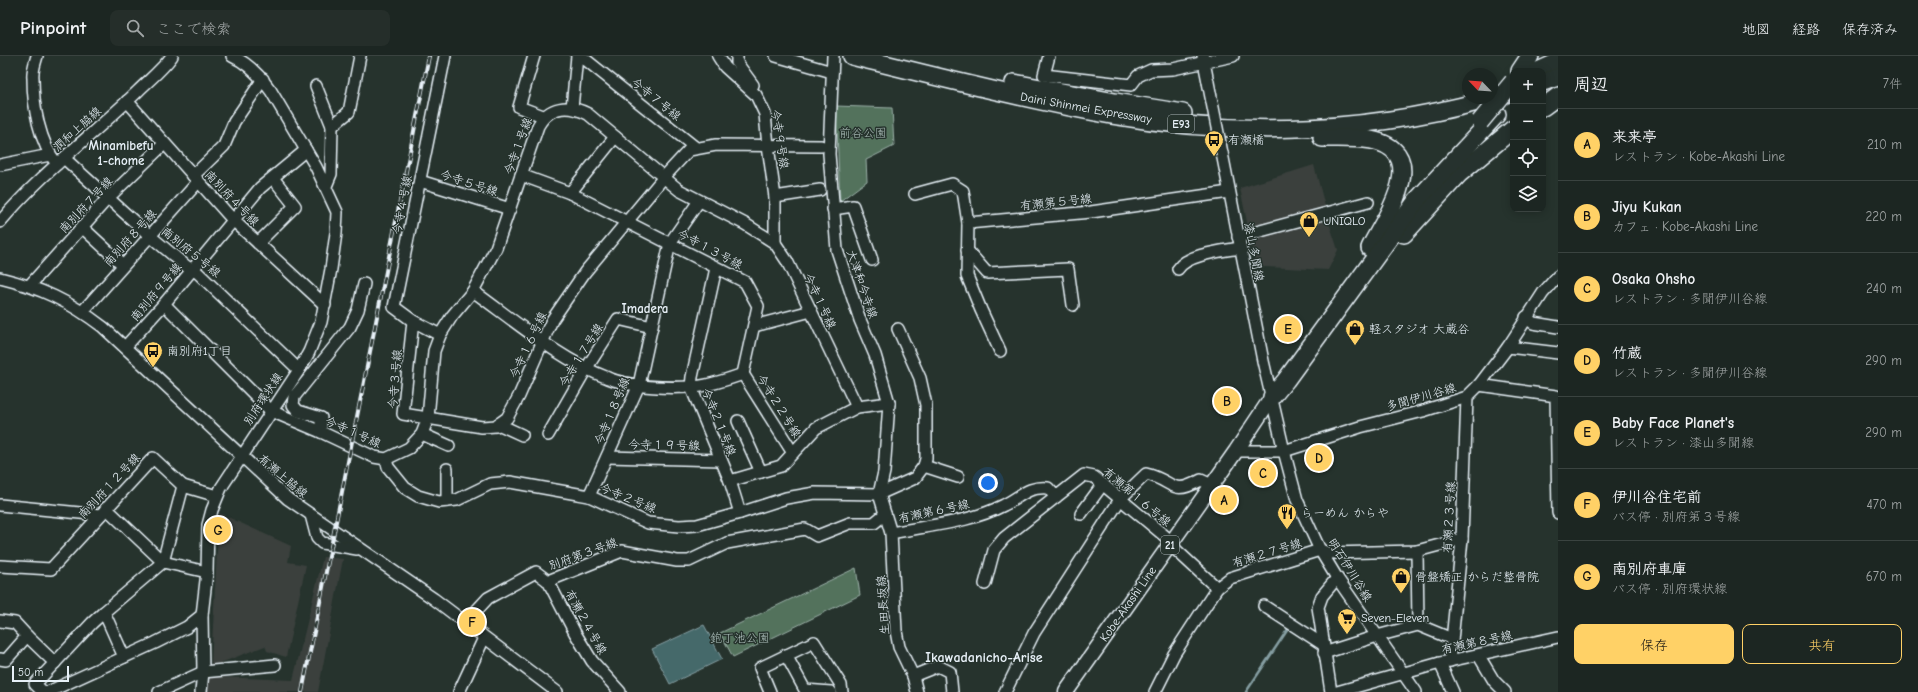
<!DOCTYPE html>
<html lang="ja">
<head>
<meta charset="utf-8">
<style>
  body { margin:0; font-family:"Comic Neue","Klee One",sans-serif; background:#252e2a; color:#f1f3f6 }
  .controls { position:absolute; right:12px; top:12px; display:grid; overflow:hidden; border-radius:8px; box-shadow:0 2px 10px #0003 }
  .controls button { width:36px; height:36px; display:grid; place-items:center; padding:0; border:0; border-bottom:1px solid #3a4340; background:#1c2622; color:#f1f3f6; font:20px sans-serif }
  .compass { position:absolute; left:1462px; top:12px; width:36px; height:36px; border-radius:50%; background:#1c2622; box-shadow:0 2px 10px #0003; rotate:295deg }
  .scale { position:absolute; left:12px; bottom:10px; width:57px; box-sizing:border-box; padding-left:4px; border:2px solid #e8f1f8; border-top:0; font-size:11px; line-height:14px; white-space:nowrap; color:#e8f1f8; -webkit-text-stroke:3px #26332d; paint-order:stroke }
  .you { position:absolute; left:988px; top:427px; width:14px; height:14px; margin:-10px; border:3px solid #fff; border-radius:50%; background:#1a73e8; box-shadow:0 0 0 6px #1a73e833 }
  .badge { display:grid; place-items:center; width:26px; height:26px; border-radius:50%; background:#ffd166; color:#111; font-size:13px; font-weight:700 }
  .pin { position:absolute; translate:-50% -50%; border:2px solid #fff; box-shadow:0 1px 4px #0006 }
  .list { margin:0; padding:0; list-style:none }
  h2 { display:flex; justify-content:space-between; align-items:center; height:52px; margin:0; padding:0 16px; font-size:17px }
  h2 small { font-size:13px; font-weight:400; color:#a0a5a5 }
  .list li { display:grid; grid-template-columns:26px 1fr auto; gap:12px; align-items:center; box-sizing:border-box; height:72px; padding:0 16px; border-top:1px solid #3a4340 }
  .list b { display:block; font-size:15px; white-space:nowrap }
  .list p { margin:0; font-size:13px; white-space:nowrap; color:#a0a5a5 }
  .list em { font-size:13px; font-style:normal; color:#a0a5a5 }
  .actions { display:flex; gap:8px; padding:12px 16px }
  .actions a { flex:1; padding:9px 0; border:1px solid #ffd166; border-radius:8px; text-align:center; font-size:14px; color:#ffd166 }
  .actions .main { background:#ffd166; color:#111 }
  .icon { flex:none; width:22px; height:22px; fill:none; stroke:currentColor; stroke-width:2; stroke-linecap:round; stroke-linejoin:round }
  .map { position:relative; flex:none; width:1558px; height:636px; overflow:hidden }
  header { display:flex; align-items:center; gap:24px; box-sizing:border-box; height:56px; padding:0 20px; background:#1c2622; border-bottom:1px solid #3a4340 }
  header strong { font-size:19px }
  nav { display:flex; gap:22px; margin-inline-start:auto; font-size:14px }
  .search { width:280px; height:36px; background:#252e2a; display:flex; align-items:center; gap:10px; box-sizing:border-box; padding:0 14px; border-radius:8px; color:#a0a5a5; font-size:15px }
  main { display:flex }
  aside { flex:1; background:#1c2622 }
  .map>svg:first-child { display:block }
  .built { fill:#3a403d }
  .green { fill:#52725c; stroke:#9db2aa }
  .water { fill:#45696b; stroke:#869fa3 }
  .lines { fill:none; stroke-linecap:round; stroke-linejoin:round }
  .stream { stroke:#869fa3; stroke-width:2.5 }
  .minor-casing { stroke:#e8f1f8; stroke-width:14 }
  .major-casing { stroke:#e8f1f8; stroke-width:17 }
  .highway-casing { stroke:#e8f1f8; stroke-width:20 }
  .minor { stroke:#26332d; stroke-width:11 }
  .major { stroke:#26332d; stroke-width:14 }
  .highway { stroke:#26332d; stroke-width:17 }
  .rail-casing { stroke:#e8f1f8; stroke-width:4 }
  .rail { stroke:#26332d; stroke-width:2.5; stroke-dasharray:8; stroke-linecap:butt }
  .minor-bridge-casing { stroke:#e8f1f8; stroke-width:14; stroke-linecap:butt }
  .highway-bridge-casing { stroke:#e8f1f8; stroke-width:20; stroke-linecap:butt }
  .minor-bridge { stroke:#26332d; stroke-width:11 }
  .highway-bridge { stroke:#26332d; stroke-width:17 }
  .labels { text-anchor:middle; stroke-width:3; stroke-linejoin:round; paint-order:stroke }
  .shield { fill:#26332d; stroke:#aeb8bb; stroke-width:1 }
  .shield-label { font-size:11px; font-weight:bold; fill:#e8f1f8 }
  .street-label { font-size:12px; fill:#e8f1f8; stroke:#26332d }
  .park-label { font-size:12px; fill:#acbeba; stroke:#26332d }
  .poi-label { font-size:12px; fill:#e8f1f8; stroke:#26332d; text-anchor:start }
  .neighbourhood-label { font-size:13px; font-weight:bold; fill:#e8f1f8; stroke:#26332d }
  .quarter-label { font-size:14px; font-weight:bold; fill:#e8f1f8; stroke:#26332d }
</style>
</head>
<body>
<header>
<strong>Pinpoint</strong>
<div class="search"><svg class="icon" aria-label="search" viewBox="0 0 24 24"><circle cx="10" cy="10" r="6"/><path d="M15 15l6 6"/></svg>ここで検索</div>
<nav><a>地図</a><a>経路</a><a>保存済み</a></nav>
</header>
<main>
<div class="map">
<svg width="1558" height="636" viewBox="0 0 1558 636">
  <rect width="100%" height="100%" fill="#26332d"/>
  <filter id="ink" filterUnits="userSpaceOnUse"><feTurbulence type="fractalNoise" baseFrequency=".025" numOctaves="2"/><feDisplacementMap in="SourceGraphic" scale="8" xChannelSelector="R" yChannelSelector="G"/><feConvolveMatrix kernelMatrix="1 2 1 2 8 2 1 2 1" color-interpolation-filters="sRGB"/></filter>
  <g filter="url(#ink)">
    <g class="built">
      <polygon points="1314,109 1326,154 1249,176 1240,132"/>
      <polygon points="1327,160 1338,194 1328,214 1265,211 1256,212 1250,181"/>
      <polygon points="219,457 291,490 288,506 306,509 286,601 267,595 265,590 215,609 211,608"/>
      <polygon points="323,501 343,503 318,636 204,636 204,631 213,618 220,621 293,624"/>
    </g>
    <g class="green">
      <polygon points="836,50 892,52 894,90 866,104 867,125 840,145"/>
      <polygon points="856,512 860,539 733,601 720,577"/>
    </g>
    <polygon class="water" points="704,569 722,603 670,628 652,593"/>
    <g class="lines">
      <polyline class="stream" points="1246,636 1288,573"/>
      <g class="minor-casing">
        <g id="minor">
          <path d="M37,0c-2,7 -5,15 -4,22 0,28 6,64 24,86"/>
          <polyline points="534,0 519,51 543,60"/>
          <polyline points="581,0 696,92"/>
          <polyline points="718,0 725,11 756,39 765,58 768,90 775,141 775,187"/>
          <polyline points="737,0 737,7 753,29"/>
          <polyline points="776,0 832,16"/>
          <polyline points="833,0 829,98 837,194 860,264 875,299 889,347 884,416 879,438 891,477 896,575 899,591 913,620 917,636"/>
          <polyline points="1049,0 1044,19 1131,29 1138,20 1151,14 1173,13 1233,0"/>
          <polyline points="1203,1 1208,26"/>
          <polyline points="316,30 332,70 331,118 326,130"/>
          <polyline points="127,45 233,164 325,249"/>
          <polyline points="572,52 577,0"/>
          <polyline points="332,70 349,56 360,0"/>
          <polyline points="1222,97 1263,305 1284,395 1297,444 1320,494 1337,522 1416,636"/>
          <polyline points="64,102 149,179 186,210 198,217 299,314"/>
          <polyline points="0,109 50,99"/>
          <polyline points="193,120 224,90 234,66 263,23"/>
          <polyline points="420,125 510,153"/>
          <polyline points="570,137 615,81"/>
          <polyline points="915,138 952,128 963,135 968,167 1091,156 1229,136"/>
          <polyline points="775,141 820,134"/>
          <polyline points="833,153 853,150 872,204"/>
          <path d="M0,166c41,-49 93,-87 138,-131 11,-11 25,-22 34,-35"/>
          <polyline points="968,167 967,220 981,254 1000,295"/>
          <polyline points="82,171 123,209"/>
          <polyline points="1238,181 1368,146"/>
          <polyline points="258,187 295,150 273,122"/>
          <polyline points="967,194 987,217 1068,213 1073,249"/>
          <polyline points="716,212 692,321 691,331 730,425 740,457"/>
          <path d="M1178,213c9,-15 45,-18 62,-21"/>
          <path d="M0,222c41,10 69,23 103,49l185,172 146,100 123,93"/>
          <polyline points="30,229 108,142 164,88"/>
          <path d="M473,235c42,30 87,69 135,87 22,9 58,10 82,9 15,0 39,-8 53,-13l15,-68 -13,-24 -175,-89 -49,-18"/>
          <path d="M164,248l107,107 50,21 53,25 12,2 23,-11 13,-14 6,-16 6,-67 6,-16 12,-19 21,-25 23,-43 42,-122c11,-20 30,-22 50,-12l91,76 66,34 30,19 12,18 70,146"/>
          <polyline points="83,255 198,126"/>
          <polyline points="1526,261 1533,267 1558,271"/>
          <polyline points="413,265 403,358 482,371 496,370 507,362 519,340 552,264 585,216 664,121 689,94 716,89 821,90"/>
          <polyline points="754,270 811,255"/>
          <polyline points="440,279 413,265 394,251 445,0"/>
          <polyline points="125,291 164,248 260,132 306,94"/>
          <polyline points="1508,291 1558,297"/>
          <polyline points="743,318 793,397"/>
          <polyline points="1479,329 1556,340 1558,457"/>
          <polyline points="738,365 761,416"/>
          <polyline points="498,368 522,379"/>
          <polyline points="321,376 321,362 298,355 293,349 294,341 350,271 358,254 364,228"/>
          <polyline points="422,378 449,390"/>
          <polyline points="548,379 586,313 618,263 652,271"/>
          <polyline points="1236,395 1284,395 1360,371 1423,355 1467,341 1479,329 1508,291 1543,237 1558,220"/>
          <polyline points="607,401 721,404"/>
          <polyline points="386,403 388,411 405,432 418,440 439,446 457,444 490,428 510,426 589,440 648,467 679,470 697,469 740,457 786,442 815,437 879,438 915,422 924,410 926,403 926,349 920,322 898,273"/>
          <polyline points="924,410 958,421"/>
          <polyline points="447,413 447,445"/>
          <polyline points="730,425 781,410 816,372 857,351 889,347"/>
          <polyline points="183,430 217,440"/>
          <polyline points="589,440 639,329 670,187 699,145"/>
          <polyline points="0,449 100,459"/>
          <polyline points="106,452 163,506 207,516"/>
          <polyline points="1081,458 1103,428"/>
          <polyline points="311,459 317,482 322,487 357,493"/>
          <path d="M891,477c38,-8 79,-10 113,-28 17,-8 23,-19 44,-17l8,9 28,-22 10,2 78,65 4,8 41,38 13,-10 90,-28 8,3 89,-2 45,-12"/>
          <polyline points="1417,495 1418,569"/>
          <polyline points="0,510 51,513 153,402 183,430 163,506 104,556 124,601"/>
          <polyline points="548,525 575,577 592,605 620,636"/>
          <polyline points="985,528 994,494 1004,482 1056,441"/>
          <polyline points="1264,550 1322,588"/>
          <polyline points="0,565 15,567 27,580 6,604 0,603"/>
          <polyline points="465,567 488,542 536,516 548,525 622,495 677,505 689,505 727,487 805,473 817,480 850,467 874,467 885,458"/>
          <polyline points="27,580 55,607"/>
          <polyline points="1324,597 1377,580 1418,569 1452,583"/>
          <polyline points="786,599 805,634 831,636"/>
          <polyline points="1479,600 1494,625 1505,636"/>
          <polyline points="1450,605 1462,483 1467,341"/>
          <polyline points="1440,607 1453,636"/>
          <polyline points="913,620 938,610 950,616 952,636"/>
          <polyline points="43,636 35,628 92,567 104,556"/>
          <path d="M48,636l107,-49 32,-16 15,-12 5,-43 1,-47 4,-15 9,-22 78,-118 10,-18 12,-30 10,-53 5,-36 1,-21 -21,-45 -45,-76c-10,-14 -23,-28 -39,-35"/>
          <polyline points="159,636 203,616 275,609"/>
          <polyline points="201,636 203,616 202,559"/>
          <polyline points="459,636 484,582"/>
          <polyline points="770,636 760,612 814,586 841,629 842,636"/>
          <path d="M1005,636l29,-59 87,-135 25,-24c29,7 24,23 55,6l11,5"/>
          <polyline points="1155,636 1174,598 1217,532"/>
          <polyline points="1331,636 1318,551 1322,540 1337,522"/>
          <polyline points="1337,636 1440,607 1558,581"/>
        </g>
      </g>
      <g class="major-casing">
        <polyline id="major" points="1066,636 1236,395 1272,341"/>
      </g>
      <g class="highway-casing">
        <g id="highway">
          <path d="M852,0c86,21 172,43 259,59 132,23 270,18 398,-22"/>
          <polyline points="1520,15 1530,0"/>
          <polyline points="1538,15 1558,6"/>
          <polyline points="1543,26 1558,21"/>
          <polyline points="1014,27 1115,46 1183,57"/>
          <polyline points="1543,51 1558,40"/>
          <path d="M1322,82c16,0 33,-1 49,2 62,12 14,78 -1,108"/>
          <polyline points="1404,178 1459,118 1513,73"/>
          <polyline points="1272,341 1286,324 1417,144 1497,58"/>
        </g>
      </g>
      <use href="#minor" class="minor"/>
      <use href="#major" class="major"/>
      <use href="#highway" class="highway"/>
      <g class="rail-casing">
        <polyline id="rail" points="302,636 429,0"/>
      </g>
      <use href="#rail" class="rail"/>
      <g class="minor-bridge-casing">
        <polyline id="minor-bridge" points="1208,26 1222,97"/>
      </g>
      <g class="highway-bridge-casing">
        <polyline id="highway-bridge" points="1480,66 1513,26"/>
      </g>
      <use href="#minor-bridge" class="minor-bridge"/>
      <use href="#highway-bridge" class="highway-bridge"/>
    </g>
  </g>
  <defs>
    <g id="bus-pin" transform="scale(1)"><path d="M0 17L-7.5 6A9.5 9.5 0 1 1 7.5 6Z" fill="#ffd166" stroke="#26332d"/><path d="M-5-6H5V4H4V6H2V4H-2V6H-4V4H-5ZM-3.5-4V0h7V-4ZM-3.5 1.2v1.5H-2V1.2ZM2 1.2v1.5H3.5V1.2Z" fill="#111"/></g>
    <g id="shop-pin" transform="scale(1)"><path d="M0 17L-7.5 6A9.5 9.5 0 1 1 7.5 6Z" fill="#ffd166" stroke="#26332d"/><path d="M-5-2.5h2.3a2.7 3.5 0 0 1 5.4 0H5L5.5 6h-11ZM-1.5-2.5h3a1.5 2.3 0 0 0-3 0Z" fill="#111"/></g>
    <g id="restaurant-pin" transform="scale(1)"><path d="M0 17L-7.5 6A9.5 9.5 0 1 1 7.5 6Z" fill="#ffd166" stroke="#26332d"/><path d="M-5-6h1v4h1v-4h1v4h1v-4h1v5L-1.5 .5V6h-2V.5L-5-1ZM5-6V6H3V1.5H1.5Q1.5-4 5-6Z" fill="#111"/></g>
    <g id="supermarket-pin" transform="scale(1)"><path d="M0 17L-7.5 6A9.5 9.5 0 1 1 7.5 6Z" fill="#ffd166" stroke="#26332d"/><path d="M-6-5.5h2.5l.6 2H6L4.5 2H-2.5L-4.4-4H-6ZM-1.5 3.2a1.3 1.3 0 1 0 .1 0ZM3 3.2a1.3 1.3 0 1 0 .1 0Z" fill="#111"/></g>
  </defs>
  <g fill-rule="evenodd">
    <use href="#bus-pin" x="1214" y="84"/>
    <use href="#shop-pin" x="1309" y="165"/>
    <use href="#shop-pin" x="1355" y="273"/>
    <use href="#bus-pin" x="153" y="295"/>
    <use href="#restaurant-pin" x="1287" y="457"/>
    <use href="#shop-pin" x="1401" y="521"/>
    <use href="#supermarket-pin" x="1347" y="562"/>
  </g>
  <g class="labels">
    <g class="shield">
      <rect x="1168" y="59" width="26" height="18" rx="3"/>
      <rect x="1161" y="480" width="18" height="18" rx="3"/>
    </g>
    <g class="shield-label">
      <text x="1181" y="72">E93</text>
      <text x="1170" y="493">21</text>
    </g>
    <g class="street-label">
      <text transform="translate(656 43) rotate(39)" y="4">今寺７号線</text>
      <text transform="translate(1086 52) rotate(10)" y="4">Daini Shinmei Expressway</text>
      <text transform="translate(77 73) rotate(-42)" y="4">潤和上脇線</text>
      <text transform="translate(780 83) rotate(81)" y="4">今寺９号線</text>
      <text transform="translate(518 90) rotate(-70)" y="4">今寺１号線</text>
      <text transform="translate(469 127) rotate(18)" y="4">今寺５号線</text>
      <text transform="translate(232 142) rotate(46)" y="4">南別府４号線</text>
      <text transform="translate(1056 146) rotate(-6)" y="4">有瀬第５号線</text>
      <text transform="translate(86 149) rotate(-47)" y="4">南別府７号線</text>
      <text transform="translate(402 149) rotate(-79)" y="4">今寺４号線</text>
      <text transform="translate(130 182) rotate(-48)" y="4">南別府８号線</text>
      <text transform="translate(710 193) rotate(28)" y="4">今寺１３号線</text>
      <text transform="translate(191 196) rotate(39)" y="4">南別府５号線</text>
      <text transform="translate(1254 196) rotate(79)" y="4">漆山多聞線</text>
      <text transform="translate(862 228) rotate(71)" y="4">大津和今寺線</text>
      <text transform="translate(156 236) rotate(-50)" y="4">南別府９号線</text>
      <text transform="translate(820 245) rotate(65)" y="4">今寺１号線</text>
      <text transform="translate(528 289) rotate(-65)" y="4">今寺１６号線</text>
      <text transform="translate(581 299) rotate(-58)" y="4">今寺１７号線</text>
      <text transform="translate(395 323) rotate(-85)" y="4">今寺３号線</text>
      <text transform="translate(1421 341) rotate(-16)" y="4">多聞伊川谷線</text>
      <text transform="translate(263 343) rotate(-57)" y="4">別府環状線</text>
      <text transform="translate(779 350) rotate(58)" y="4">今寺２２号線</text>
      <text transform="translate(612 355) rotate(-67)" y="4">今寺１８号線</text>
      <text transform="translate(719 366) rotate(68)" y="4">今寺２１号線</text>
      <text transform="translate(353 376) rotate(24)" y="4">今寺１号線</text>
      <text transform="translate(664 389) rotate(1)" y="4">今寺１９号線</text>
      <text transform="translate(283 420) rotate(40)" y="4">有瀬上脇線</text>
      <text transform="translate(109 430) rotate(-47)" y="4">南別府１２号線</text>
      <text transform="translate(1137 441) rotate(40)" y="4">有瀬第１６号線</text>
      <text transform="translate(628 442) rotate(22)" y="4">今寺２号線</text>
      <text transform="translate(934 455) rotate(-12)" y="4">有瀬第６号線</text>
      <text transform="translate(1449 461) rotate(-87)" y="4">有瀬２３号線</text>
      <text transform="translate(1267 497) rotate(-17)" y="4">有瀬２７号線</text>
      <text transform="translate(583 498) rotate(-20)" y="4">別府第３号線</text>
      <text transform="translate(1350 514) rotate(58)" y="4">明石伊川谷線</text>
      <text transform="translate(1128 548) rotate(-55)" y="4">Kobe-Akashi Line</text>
      <text transform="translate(883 549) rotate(-94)" y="4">生田長坂線</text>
      <text transform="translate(586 566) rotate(61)" y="4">有瀬２４号線</text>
      <text transform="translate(1477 586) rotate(-12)" y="4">有瀬第８号線</text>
    </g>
    <g class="park-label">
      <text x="863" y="81">前谷公園</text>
      <text x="740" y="586">鉋丁池公園</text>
    </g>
    <g class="poi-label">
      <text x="1228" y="88">有瀬橋</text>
      <text x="1323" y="169">UNIQLO</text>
      <text x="1369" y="277">軽スタジオ 大蔵谷</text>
      <text x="167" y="299">南別府1丁目</text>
      <text x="1301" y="461">らーめん からや</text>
      <text x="1415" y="525">骨盤矯正 からだ整骨院</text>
      <text x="1361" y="566">Seven-Eleven</text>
    </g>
    <g class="neighbourhood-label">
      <text x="121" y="94">Minamibefu<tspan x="121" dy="15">1-chome</tspan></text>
      <text x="645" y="257">Imadera</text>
    </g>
    <g class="quarter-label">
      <text x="984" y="606">Ikawadanicho-Arise</text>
    </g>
  </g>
</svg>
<div class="controls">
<button>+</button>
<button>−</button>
<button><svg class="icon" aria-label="locate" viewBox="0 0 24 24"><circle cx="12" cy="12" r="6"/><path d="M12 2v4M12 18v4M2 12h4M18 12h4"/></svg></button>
<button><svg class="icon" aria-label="layers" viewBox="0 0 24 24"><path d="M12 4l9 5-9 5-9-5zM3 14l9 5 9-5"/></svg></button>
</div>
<svg class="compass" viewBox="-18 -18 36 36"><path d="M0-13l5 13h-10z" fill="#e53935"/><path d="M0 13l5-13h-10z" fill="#a0a5a5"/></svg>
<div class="scale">50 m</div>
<div class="you"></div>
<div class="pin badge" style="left:1224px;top:444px">A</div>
<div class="pin badge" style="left:1227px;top:345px">B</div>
<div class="pin badge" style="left:1263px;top:417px">C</div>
<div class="pin badge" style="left:1319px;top:402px">D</div>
<div class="pin badge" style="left:1288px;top:273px">E</div>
<div class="pin badge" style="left:472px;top:566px">F</div>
<div class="pin badge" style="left:218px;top:474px">G</div>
</div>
<aside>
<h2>周辺<small>7件</small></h2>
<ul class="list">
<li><span class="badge">A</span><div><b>来来亭</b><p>レストラン · Kobe-Akashi Line</p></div><em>210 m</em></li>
<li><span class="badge">B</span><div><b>Jiyu Kukan</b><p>カフェ · Kobe-Akashi Line</p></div><em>220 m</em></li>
<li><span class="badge">C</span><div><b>Osaka Ohsho</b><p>レストラン · 多聞伊川谷線</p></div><em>240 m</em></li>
<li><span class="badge">D</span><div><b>竹蔵</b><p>レストラン · 多聞伊川谷線</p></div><em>290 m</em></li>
<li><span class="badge">E</span><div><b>Baby Face Planet's</b><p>レストラン · 漆山多聞線</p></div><em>290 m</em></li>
<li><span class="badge">F</span><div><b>伊川谷住宅前</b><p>バス停 · 別府第３号線</p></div><em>470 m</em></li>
<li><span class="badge">G</span><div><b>南別府車庫</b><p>バス停 · 別府環状線</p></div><em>670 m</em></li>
</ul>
<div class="actions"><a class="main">保存</a><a>共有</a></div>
</aside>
</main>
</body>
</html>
